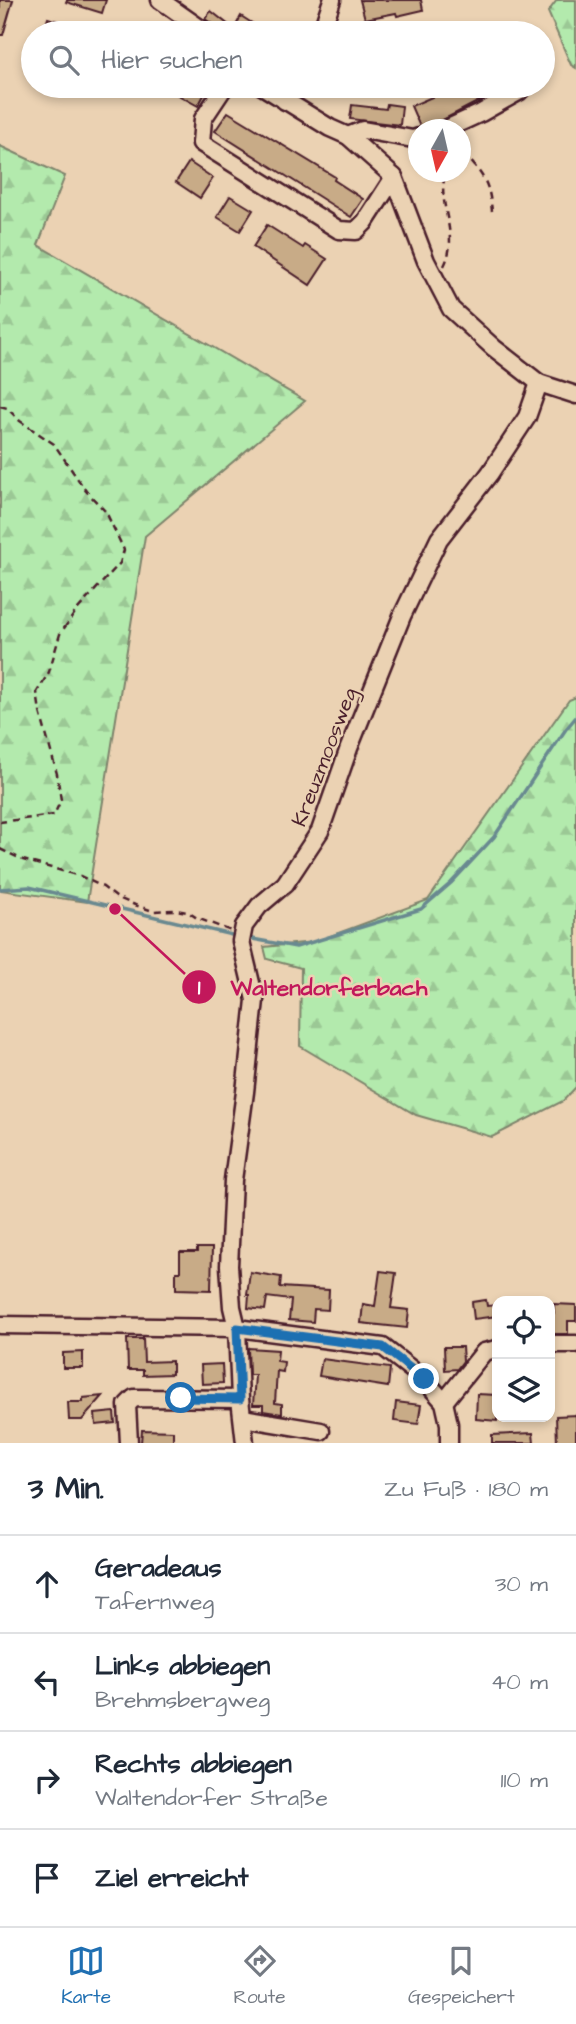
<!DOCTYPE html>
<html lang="de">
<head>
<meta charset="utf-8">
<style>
  body { margin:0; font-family:"Architects Daughter",sans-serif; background:#f2f2f3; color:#1f2937 }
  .controls { position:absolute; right:21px; bottom:21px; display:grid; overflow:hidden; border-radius:14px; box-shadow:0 4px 10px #0003 }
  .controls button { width:63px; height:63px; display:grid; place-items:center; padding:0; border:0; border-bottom:2px solid #e0e1e3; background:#fff; color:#1f2937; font:35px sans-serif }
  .compass { position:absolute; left:408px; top:119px; width:63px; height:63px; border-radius:50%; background:#fff; box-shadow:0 4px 10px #0003; rotate:188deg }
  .stop { position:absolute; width:21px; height:21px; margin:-16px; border:5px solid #1f6fb2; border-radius:50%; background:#fff }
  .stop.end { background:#1f6fb2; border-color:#fff; box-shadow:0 2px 7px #0008 }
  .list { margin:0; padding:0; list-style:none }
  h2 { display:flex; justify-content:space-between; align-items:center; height:91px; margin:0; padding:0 28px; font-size:30px }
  h2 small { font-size:23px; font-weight:400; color:#747a83 }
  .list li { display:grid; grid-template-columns:46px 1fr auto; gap:21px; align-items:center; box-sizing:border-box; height:98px; padding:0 28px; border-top:2px solid #e0e1e3 }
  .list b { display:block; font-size:26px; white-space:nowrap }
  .list p { margin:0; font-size:23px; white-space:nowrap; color:#747a83 }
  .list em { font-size:23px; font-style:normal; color:#747a83 }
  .icon { flex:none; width:38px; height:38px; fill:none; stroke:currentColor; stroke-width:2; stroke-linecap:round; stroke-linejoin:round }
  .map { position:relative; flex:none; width:576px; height:1443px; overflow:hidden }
  .search { position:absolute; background:#fff; box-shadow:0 4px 10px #0003; left:21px; right:21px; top:21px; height:77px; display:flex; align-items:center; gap:18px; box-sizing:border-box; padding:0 24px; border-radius:38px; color:#747a83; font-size:26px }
  .sheet { height:483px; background:#fff }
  nav { display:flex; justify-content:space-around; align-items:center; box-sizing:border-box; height:98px; border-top:2px solid #e0e1e3; background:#fff; font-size:19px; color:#747a83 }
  nav a { display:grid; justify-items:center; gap:4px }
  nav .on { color:#1f6fb2 }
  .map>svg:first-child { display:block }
  .forest { fill:url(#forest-firs); stroke:#7e846c; stroke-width:2 }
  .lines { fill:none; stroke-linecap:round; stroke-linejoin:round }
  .stream { stroke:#698990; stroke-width:3.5 }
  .building { fill:#c8ab87; stroke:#4a1f2b; stroke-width:2 }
  .minor-casing { stroke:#4a1f2b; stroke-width:21 }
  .path { stroke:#4a1f2b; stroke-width:2.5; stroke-dasharray:7 5; stroke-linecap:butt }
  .minor { stroke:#ebd2b3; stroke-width:16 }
  .route { stroke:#1f6fb2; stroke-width:9 }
  .labels { text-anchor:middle; stroke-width:5; stroke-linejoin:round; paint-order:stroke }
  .street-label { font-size:21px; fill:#4a1f2b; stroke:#ebd2b3 }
  .leader { fill:none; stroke:#c2185b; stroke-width:2.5 }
  .callout-dot { fill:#c2185b; stroke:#ebd2b3; stroke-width:2.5 }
  .mark-label { font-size:21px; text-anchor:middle; font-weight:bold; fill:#fff }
  .callout-label { font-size:23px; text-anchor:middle; font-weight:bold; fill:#c2185b; stroke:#ebd2b3; stroke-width:5; stroke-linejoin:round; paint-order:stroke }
</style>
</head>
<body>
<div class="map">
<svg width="576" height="1443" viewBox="0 0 576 1443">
  <defs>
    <pattern id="forest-firs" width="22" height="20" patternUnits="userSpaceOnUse" patternTransform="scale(1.75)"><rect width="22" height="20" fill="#b3eaad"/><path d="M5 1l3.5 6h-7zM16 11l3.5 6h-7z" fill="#9bc895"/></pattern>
  </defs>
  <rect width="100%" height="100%" fill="#ebd2b3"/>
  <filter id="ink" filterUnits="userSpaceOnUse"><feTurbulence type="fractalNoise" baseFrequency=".0143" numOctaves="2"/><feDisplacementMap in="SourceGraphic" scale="14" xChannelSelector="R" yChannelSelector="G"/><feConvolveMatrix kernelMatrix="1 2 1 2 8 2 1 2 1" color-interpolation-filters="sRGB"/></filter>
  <g filter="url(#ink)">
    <g class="forest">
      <polygon points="557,0 576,0 576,68 571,65 548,12"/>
      <polygon points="0,146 65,176 38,245 305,401 145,536 87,902 0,890"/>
      <polygon points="576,697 576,1087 563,1101 492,1137 416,1115 300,1046 301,968 267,959 264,947 314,942 428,900 569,700"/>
    </g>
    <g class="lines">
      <g class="stream">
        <polyline points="0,889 29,887 236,936"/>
        <polyline points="247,938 296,947 421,909 451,883 494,837 566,729 576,717"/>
      </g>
    </g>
    <g class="building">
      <polygon points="0,0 13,0 3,35 0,35"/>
      <polygon points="67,0 106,0 102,13 66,2"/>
      <polygon points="360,0 421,0 423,10 397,16 396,13 365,19"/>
      <polygon points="211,11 230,26 224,33 218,33 214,25 205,19"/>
      <polygon points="241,16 255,25 251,33 232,33"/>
      <polygon points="48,18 89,31 88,33 43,33"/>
      <polygon points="162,86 209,86 198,106"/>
      <polygon points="452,86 458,95 480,86 508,86 437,123 424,128 420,127 411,106 439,94 438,92"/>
      <polygon points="387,104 402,106 400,125 350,119 352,105 386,109"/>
      <polygon points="228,112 335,177 334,180 363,199 351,217 215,131"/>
      <polygon points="189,162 213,178 200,198 176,182"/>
      <polygon points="230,196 253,210 240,231 217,217"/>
      <polygon points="267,225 303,248 305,245 327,259 310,285 253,247"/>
      <polygon points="197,1248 212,1248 211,1290 176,1289 176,1272 180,1272 180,1252 197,1252"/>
      <polygon points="380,1271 396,1273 391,1308 409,1310 407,1328 361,1323 363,1304 375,1306"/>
      <polygon points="250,1272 281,1277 280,1287 329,1290 328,1310 314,1309 313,1322 289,1320 291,1300 267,1297 265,1310 248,1308 249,1295 247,1295"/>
      <polygon points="486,1300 487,1306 497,1305 497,1316 474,1319 472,1302"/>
      <polygon points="554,1304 576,1305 576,1321 568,1321 568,1334 550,1334 550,1313 554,1313"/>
      <polygon points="127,1339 143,1339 144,1362 172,1361 172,1374 143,1375 143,1370 128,1370"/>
      <polygon points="444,1347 462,1347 463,1361 457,1369 445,1370"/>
      <polygon points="248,1348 278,1350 277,1361 284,1362 283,1372 277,1371 275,1403 282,1404 282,1414 263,1411 263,1405 253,1405 255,1375 249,1375"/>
      <polygon points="83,1352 83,1368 63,1368 63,1353"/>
      <polygon points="322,1359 390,1368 388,1387 319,1376"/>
      <polygon points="222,1364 223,1383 202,1384 201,1365"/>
      <polygon points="477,1394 497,1395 497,1421 476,1419"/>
      <polygon points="103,1396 82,1420 69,1420 68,1402 83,1402 83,1398"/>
      <polygon points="396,1402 421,1405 418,1424 394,1421"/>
      <polygon points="114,1412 115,1423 96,1425 95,1414"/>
      <polygon points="576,1415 576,1443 557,1443 556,1416"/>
      <polygon points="142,1430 173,1431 173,1443 141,1443"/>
      <polygon points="533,1433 534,1443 492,1443 492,1435"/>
    </g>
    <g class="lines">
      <g class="minor-casing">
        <g id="minor">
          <polyline points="160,0 207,33"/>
          <polyline points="321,33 332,0"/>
          <polyline points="225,86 203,119 201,143 339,230 356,231 365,222 394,177"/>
          <polyline points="262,86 330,128 348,136 394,177 426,261 451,309 494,348 539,383 576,395"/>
          <polyline points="285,101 294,86"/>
          <polyline points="444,130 481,113 520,91"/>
          <polyline points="348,136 363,130 413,139 419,137"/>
          <polyline points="0,1325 237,1328 383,1347 424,1379 444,1402 449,1424 449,1443"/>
          <polyline points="550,1344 576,1344"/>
          <polyline points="444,1402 484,1352 497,1349"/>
          <polyline points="243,1418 321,1431"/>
          <polyline points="129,1443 127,1405 134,1398 240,1399"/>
          <polyline points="245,1443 240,1399 237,1328 232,1307 229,1266 233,1180 245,1092 255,1000 241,941 244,926 259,906 285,884 320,831 349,748 402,616 439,539 490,473 527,417 539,383"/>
        </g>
      </g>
      <g class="path">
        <path d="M461,158l8,1c17,20 20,26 23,52"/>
        <path d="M444,266c17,-34 -9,-62 2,-94"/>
        <polyline points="0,406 7,408 20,421 54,444 86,491 106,512 124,550 120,563 77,610 60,634 49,672 37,692 40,712 57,774 61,800 54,815 0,822"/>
        <polyline points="0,849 23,860 80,876 103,887 116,897 135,905 153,911 175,910 188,912 197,918 231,931"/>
      </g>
      <use href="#minor" class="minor"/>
    </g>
  </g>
  <g class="lines" filter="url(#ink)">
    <polyline class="route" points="181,1398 240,1399 237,1328 383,1347 424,1379"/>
  </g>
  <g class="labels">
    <g class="street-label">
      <text transform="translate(324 757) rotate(-69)" y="7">Kreuzmoosweg</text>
    </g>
  </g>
  <path class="leader" d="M115 909L199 987"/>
  <g class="callout-dot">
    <circle cx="115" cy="909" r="7"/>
    <circle cx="199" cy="987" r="18"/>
  </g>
  <g class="mark-label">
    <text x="199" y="994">1</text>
  </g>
  <g class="callout-label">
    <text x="329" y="995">Waltendorferbach</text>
  </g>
</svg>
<div class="controls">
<button><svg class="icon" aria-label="locate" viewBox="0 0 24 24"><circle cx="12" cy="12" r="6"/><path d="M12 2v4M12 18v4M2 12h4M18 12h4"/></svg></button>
<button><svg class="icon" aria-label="layers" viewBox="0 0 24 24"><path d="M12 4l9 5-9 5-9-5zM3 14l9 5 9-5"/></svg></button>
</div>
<svg class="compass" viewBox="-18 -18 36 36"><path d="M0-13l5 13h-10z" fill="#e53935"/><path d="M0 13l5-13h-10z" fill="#747a83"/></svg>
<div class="stop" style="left:181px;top:1398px"></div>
<div class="stop end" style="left:424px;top:1379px"></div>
<div class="search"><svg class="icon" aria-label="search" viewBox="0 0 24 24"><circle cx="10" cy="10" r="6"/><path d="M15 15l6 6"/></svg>Hier suchen</div>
</div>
<section class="sheet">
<h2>3 Min.<small>Zu Fuß · 180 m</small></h2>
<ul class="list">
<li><svg class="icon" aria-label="ahead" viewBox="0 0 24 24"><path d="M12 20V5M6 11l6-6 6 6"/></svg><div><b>Geradeaus</b><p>Tafernweg</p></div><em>30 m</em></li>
<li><svg class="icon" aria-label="left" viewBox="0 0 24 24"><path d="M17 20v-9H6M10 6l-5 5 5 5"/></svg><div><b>Links abbiegen</b><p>Brehmsbergweg</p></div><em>40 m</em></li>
<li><svg class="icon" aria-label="right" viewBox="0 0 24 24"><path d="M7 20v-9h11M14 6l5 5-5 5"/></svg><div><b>Rechts abbiegen</b><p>Waltendorfer Straße</p></div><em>110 m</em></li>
<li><svg class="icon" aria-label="arrive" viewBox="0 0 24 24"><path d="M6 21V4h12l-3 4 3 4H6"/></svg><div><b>Ziel erreicht</b></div></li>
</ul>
</section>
<nav>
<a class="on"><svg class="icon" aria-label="map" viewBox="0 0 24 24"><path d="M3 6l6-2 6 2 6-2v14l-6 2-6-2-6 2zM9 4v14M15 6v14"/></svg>Karte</a>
<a><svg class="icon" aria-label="directions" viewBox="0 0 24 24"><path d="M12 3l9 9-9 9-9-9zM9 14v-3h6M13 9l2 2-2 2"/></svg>Route</a>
<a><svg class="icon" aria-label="saved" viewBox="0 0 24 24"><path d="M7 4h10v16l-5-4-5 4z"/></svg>Gespeichert</a>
</nav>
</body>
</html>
